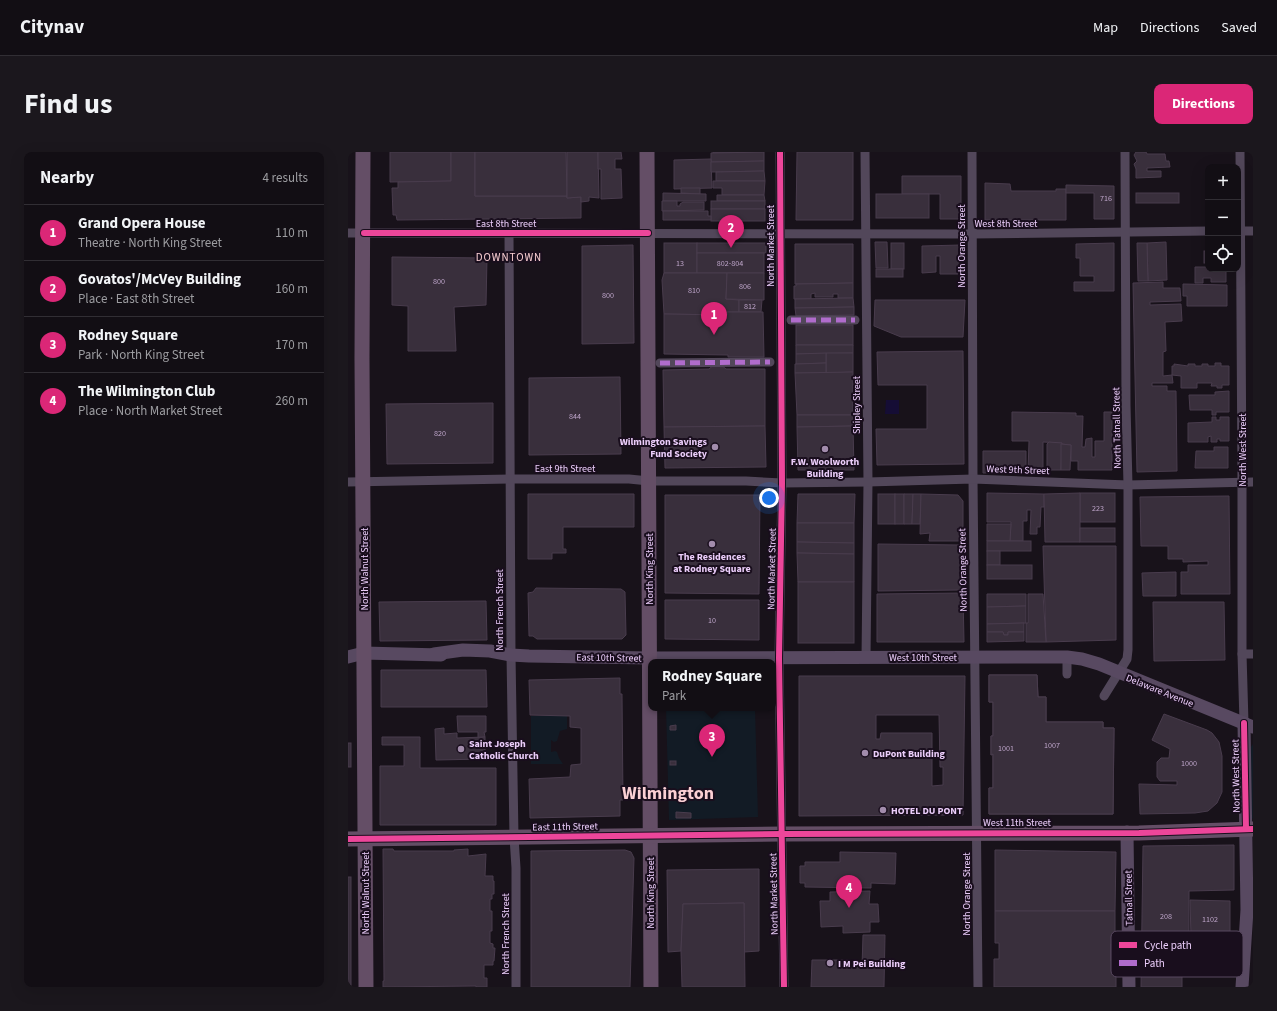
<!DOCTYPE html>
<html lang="en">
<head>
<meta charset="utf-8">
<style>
  body { margin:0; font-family:"Source Sans 3",sans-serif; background:#1b171d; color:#f1f3f6 }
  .controls { position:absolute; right:12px; top:12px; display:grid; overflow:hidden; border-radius:8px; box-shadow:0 4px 16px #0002 }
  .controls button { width:36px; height:36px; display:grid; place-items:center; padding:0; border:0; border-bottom:1px solid #312e34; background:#120e14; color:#f1f3f6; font:20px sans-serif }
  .you { position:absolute; left:421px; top:346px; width:14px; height:14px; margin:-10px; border:3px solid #fff; border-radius:50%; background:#1a73e8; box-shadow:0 0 0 6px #1a73e833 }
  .badge { display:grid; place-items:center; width:26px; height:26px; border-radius:50%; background:#db2777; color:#fff; font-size:13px; font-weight:700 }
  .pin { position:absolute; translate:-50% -33px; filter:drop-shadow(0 1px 2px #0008) }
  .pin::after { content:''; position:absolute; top:21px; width:14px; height:12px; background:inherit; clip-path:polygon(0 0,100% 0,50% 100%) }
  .popup { position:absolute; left:300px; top:507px; width:128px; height:52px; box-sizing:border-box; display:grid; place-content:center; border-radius:8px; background:#120e14; filter:drop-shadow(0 1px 3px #0005); font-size:13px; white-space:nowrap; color:#9c9ca0 }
  .popup b { font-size:15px; color:#f1f3f6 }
  .popup::after { content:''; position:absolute; left:50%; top:100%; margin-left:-8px; border:8px solid transparent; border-top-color:#120e14 }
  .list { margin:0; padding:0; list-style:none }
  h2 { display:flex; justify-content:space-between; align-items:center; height:52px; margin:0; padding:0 16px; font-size:17px }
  h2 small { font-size:13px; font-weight:400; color:#9c9ca0 }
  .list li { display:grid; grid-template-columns:26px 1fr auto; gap:12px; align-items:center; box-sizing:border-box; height:56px; padding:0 16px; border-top:1px solid #312e34 }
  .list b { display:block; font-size:15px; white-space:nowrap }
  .list p { margin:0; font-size:13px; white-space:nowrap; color:#9c9ca0 }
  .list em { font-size:13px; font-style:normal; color:#9c9ca0 }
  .icon { flex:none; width:22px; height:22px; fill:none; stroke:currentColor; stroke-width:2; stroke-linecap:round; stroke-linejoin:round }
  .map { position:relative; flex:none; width:905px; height:835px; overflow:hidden; border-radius:8px }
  header { display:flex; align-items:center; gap:24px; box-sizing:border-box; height:56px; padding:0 20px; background:#120e14; border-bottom:1px solid #312e34 }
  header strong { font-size:19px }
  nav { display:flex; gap:22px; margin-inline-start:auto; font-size:14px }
  .intro { display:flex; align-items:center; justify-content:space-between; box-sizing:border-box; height:96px; padding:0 24px }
  h1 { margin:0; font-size:28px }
  .button { padding:10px 18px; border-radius:8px; background:#db2777; color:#fff; font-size:14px; font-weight:700 }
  main { display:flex; gap:24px; padding:0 24px }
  aside { flex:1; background:#120e14; border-radius:8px; box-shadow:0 4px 16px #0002 }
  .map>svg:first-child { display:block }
  .green { fill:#121b25 }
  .water { fill:#150d35 }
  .building { fill:#392f3c; stroke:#493c4d; fill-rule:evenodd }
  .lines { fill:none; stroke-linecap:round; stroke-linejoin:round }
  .street { stroke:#52475a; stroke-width:9 }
  .secondary { stroke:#584961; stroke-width:13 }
  .primary { stroke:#644e66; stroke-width:15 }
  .quiet { stroke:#b06ccc; stroke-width:5; stroke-dasharray:10 5; stroke-linecap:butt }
  .cycleway-casing { stroke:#190e1d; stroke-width:8 }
  .cycleway { stroke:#ed469a; stroke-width:6 }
  .poi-dot { fill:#a28cac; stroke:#190e1d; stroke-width:1.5 }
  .labels { text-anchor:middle; stroke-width:4; stroke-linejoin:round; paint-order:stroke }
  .number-label { font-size:8px; fill:#bfa6cb }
  .street-label { font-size:10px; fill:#eccefb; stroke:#190e1d }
  .poi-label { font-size:10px; font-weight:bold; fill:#eccefb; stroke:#190e1d; text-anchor:start }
  .neighbourhood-label { font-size:11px; letter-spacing:1px; fill:#fbd0d4; stroke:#190e1d }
  .town-label { font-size:18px; font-weight:bold; fill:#fbd0d4; stroke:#190e1d }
  .key { fill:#190e1d; stroke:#584860; stroke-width:1 }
  .key-label { font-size:11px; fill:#eccefb }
</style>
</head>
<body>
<header>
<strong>Citynav</strong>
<nav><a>Map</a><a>Directions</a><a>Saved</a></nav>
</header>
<div class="intro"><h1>Find us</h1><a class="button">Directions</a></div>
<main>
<aside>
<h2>Nearby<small>4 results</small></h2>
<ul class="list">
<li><span class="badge">1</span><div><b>Grand Opera House</b><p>Theatre · North King Street</p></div><em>110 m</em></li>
<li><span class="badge">2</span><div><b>Govatos'/McVey Building</b><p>Place · East 8th Street</p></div><em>160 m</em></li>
<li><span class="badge">3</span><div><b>Rodney Square</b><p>Park · North King Street</p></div><em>170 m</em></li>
<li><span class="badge">4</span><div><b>The Wilmington Club</b><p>Place · North Market Street</p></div><em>260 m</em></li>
</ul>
</aside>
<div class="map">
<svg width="905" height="835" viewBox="0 0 905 835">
  <rect width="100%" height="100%" fill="#18121a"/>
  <g class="green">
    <polygon points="318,556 407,556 410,665 321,668"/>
    <polygon points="183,564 219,564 219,577 212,579 209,589 206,590 203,588 203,600 207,599 209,600 211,606 215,612 183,612"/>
    <polygon points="905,592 905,668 903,664 902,596"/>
  </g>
  <polygon class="water" points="538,248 551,248 551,262 537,262"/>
  <g class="building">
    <polygon points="42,0 103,0 103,29 42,30"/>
    <polygon points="103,0 127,0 127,44 219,44 219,46 233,45 233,66 49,68 48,63 45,63 44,36 50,36 50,30 103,29"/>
    <polygon points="127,0 218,0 219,44 127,44"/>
    <polygon points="219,0 250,0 251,46 241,45 241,49 233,50 233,45 219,46"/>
    <polygon points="250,0 273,0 274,7 267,7 267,17 273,17 274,46 253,47 253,17 250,17"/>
    <polygon points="365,0 416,0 365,1"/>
    <polygon points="416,0 416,9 363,10 363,1"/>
    <polygon points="449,0 505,0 505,68 448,68"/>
    <polygon points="788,0 798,0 799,2 817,2 818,9 821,9 822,15 799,16 799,19 813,19 813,25 788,26 788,17 786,12 789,9 786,3"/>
    <polygon points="363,7 364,36 326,37 326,8"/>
    <polygon points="416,9 416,19 363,20 363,10"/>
    <polygon points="416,19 417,29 368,29 368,20"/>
    <polygon points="554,24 613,24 613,67 592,67 592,42 554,42"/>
    <polygon points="365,29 417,29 416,43 374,43 374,36 365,36"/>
    <polygon points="637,31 662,32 663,39 708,39 708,37 718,37 718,68 637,68"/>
    <polygon points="718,33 766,34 766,67 746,67 746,41 718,41"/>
    <polygon points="333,36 352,36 352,42 333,41"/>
    <polygon points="315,41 358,42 358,49 315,49"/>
    <rect x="788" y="41" width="43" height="10"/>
    <rect x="528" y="42" width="53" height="24"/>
    <polygon points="369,43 416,43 417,49 369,49"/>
    <polygon points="314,49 329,49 329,54 332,54 332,52 335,50 356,50 356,58 314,59"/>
    <rect x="363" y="49" width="54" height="8"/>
    <rect x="363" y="57" width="54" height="12"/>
    <polygon points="315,59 360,59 360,64 363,64 363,68 315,68"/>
    <polygon points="527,90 539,90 540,116 528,116"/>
    <polygon points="818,90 819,128 800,129 799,91"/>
    <rect x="316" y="91" width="33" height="30"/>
    <rect x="349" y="91" width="69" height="10"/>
    <rect x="543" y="91" width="13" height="26"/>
    <polygon points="766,91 766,139 726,139 726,130 746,130 746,124 732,124 732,106 728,106 728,92"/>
    <polygon points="789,91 799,91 800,129 790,129"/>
    <polygon points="447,92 505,92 505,131 447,132"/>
    <polygon points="285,93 286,191 234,192 234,94"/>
    <polygon points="613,93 613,122 592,122 592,104 588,104 588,120 574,121 574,94"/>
    <rect x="856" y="99" width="4" height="12"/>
    <rect x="349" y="101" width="67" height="20"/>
    <polygon points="44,105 139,106 138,153 106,155 108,199 60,199 60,154 44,153"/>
    <polygon points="847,115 860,115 860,117 878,117 878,130 863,130 863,126 855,126 855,131 847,131"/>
    <rect x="528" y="117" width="27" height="8"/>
    <polygon points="316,121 379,121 378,147 391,148 391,160 379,160 379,163 316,162 314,128"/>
    <polygon points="379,121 416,121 416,148 378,147"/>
    <polygon points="815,130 815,136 832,136 833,149 802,150 802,153 833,152 834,169 817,170 818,199 815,200 815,224 824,223 825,231 804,231 804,234 819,234 819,239 828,239 829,319 789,320 785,131"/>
    <polygon points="505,131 505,146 490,146 490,142 485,142 485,145 467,145 467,141 463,142 463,147 446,147 446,134 448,134 448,132"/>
    <polygon points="835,132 879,133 879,154 839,154 839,144 835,144"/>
    <polygon points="505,146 506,155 447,156 447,147"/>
    <polygon points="391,148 414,148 413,160 391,160"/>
    <polygon points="527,148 617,148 615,185 553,185 526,174"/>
    <polygon points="506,155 506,163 448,164 447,156"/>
    <polygon points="379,160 415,160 416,205 380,205 380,203 316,202 316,162 379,163"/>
    <rect x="448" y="173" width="57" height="20"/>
    <polygon points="448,193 505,193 505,201 448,202"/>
    <polygon points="615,199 616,312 529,313 528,277 579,277 579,233 530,233 529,200"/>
    <polygon points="478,201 505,201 505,220 478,221"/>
    <polygon points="478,201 478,211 448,212 448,202"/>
    <polygon points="478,211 478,221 447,221 447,212 448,212"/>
    <polygon points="867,211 873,211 873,214 881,214 881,233 874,233 874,236 869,236 869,234 863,234 864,231 849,231 849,236 833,236 833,224 824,223 824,214 826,214 826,212 840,214 840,212 847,212 847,214 854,214 854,212 860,212 860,214 867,214"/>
    <polygon points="367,212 372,212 378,217 417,217 417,274 316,275 315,218 361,217"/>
    <polygon points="505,220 505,263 449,263 447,221"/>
    <polygon points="272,225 273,302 181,303 181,226"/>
    <polygon points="881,239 881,260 868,260 868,263 864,263 864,258 842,258 841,243 867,243 867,240"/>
    <polygon points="145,251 145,311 39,312 38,252"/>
    <polygon points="664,260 728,261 728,264 735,264 734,295 737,295 738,287 744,286 744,305 747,305 747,289 756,289 756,260 764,260 764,318 730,318 730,309 723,309 723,293 713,292 714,291 695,290 695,320 680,320 681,289 664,289"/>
    <polygon points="449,263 505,263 505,274 449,275"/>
    <polygon points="864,265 868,265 868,268 872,268 872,265 881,265 881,289 872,289 872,287 869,287 869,290 863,290 863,284 860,285 860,290 840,290 840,271 864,270"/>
    <polygon points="417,274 418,315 317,316 316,275"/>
    <polygon points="505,274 506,318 450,318 449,275"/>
    <polygon points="701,290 714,291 713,318 699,318 699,292"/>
    <polygon points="713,292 723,293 722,318 713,318"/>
    <polygon points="866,295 880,295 880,316 847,316 848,299 866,299"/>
    <polygon points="635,299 678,299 678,320 635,321"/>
    <polygon points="639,341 696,342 696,355 693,355 692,375 689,375 689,382 682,382 683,358 679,358 679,369 675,369 675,389 662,389 663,370 639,370"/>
    <rect x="732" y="341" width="35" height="29"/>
    <polygon points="732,341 732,390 697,390 696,342"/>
    <polygon points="180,342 286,342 286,375 215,375 215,397 218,397 218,401 204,401 204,407 180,407"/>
    <polygon points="450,342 507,342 506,371 449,371"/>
    <rect x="530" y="342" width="17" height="30"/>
    <rect x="547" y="342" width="9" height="30"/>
    <polygon points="556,342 565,342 564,372 556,372"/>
    <polygon points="565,342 573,342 572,372 564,372"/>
    <polygon points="573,342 610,343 615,349 615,389 581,389 582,381 572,382"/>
    <polygon points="317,343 412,343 411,442 317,441"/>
    <polygon points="881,344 882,442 833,442 833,420 840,420 840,413 860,413 860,409 835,410 835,407 820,407 820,394 793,394 792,345"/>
    <polygon points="449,371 506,371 506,391 449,390"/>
    <polygon points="639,372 663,372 662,389 639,389"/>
    <rect x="732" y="376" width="35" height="14"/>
    <rect x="639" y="389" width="44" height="10"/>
    <polygon points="449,390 506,391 506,402 449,401"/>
    <polygon points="530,392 612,393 613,438 530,439"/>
    <polygon points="695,394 768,394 768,488 698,490"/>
    <rect x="639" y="399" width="13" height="14"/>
    <polygon points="449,401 506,402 506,430 450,430"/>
    <rect x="639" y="413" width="45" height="14"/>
    <polygon points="828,420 828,444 795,444 794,421"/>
    <rect x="450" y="430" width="56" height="61"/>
    <polygon points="188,436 273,437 277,440 278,483 274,487 189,487 185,484 181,484 180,441 185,440"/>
    <polygon points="615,441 616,490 529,490 529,442"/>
    <polygon points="639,442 678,442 678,454 639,455"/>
    <polygon points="680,442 695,442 698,490 678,490 678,471 680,471"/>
    <polygon points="317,448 411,448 411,488 317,487"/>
    <polygon points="138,449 139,488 32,489 31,450"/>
    <polygon points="805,450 876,450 877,508 806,509"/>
    <polygon points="678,454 678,471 639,472 639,455"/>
    <polygon points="676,471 676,480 660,480 660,483 656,483 655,480 639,480 639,472"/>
    <polygon points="639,480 655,480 656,483 660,483 660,480 676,480 676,489 639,490"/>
    <polygon points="33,518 138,518 139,555 33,555"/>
    <path d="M641,523h48l1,22h8v25h57v6h11l-1,86h-124v-26h4v-34l-2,1v-19h2v-34h-4zM684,601h11l1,11 42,-1v24l-53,1z"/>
    <polygon points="641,523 689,523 690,545 698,545 698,570 755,570 755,576 766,576 765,662 641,662 641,636 645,636 645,602 643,603 643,584 645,584 645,550 641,550"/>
    <path d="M451,524h166l-2,139 -164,1zM528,563h63l1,52h3v18l-11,1v-53h-51l-1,6h-4z"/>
    <polygon points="272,526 272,542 274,542 275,648 272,648 272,664 182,666 181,627 222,625 223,613 233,612 233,576 222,575 222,564 182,563 181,528"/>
    <polygon points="816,562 859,578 864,581 871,590 874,604 874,640 869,651 860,659 847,661 792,662 791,632 829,633 829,629 812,629 809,625 809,610 813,606 821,606 822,597 804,588"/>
    <polygon points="109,564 138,564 138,580 136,580 137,585 130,586 130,580 110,580"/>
    <polygon points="328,573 328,578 322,578 322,574"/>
    <polygon points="96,576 96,582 109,581 109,586 137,585 137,607 88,608 87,577"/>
    <polygon points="34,585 72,585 72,616 148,616 148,673 32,673 32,614 56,614 56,593 34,593"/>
    <rect x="0" y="591" width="3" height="24"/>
    <rect x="322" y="609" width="6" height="4"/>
    <polygon points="328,660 343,661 343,666 328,666"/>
    <polygon points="886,693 886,738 841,739 841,792 834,793 834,835 793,835 795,694"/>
    <polygon points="35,697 45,697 46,699 106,699 106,698 120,697 120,704 138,702 137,724 145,724 145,729 146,729 146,742 144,742 144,747 142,747 142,759 144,759 144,779 142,779 142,791 145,792 145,796 147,796 146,809 145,809 145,813 136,813 136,826 139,826 139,835 128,835 128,834 35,835 35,829 36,829"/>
    <polygon points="277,698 283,700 286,706 282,835 183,835 183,699"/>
    <polygon points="647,698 768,700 767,759 647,759"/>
    <polygon points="492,700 548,701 547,732 523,731 523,736 457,735 457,731 452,731 452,714 457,714 457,710 492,710"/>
    <polygon points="411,717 411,799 396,800 396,751 335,752 333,799 320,800 319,718"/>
    <rect x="0" y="725" width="3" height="110"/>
    <polygon points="522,739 521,752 530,752 531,770 522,770 522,780 495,781 495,774 473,775 472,749 482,749 482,740"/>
    <polygon points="842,748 882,749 882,785 843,785"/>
    <polygon points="396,751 397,835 334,835 333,799 335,752"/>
    <polygon points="647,759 767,759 767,791 763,792 763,809 768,809 768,835 646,835 646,807 651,807 651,791 647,791"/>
    <polygon points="515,783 537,783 536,835 463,835 464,808 500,808 500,814 514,815"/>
  </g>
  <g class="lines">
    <g class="street">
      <polyline points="432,0 434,331 431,506 436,835"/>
      <polyline points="517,0 520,330 518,506"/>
      <polyline points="624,0 625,327 630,835"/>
      <polyline points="892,0 894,330 894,502 896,571"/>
      <polyline points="890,79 905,79"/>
      <polyline points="0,81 624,82 860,79"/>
      <polyline points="161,81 163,503 166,685 168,716 168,835"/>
      <polyline points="443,168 507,168"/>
      <polyline points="312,211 422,210"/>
      <polyline points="0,330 162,327 281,327 301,329 398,329 434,331 520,330 625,327 780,333 905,330"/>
      <polyline points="894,502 905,502"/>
      <polyline points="719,505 719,522"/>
      <polyline points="756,544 779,507 780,498 780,333 778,253 777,0"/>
    </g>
    <g class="secondary">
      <polyline points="86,502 115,498 142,499 163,503 181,504 302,506 719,505 734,507 751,512 905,575"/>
      <polyline points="0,505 16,501 93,503"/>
      <polyline points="779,680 781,835"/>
      <polyline points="894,835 899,758 896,571"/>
    </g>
    <g class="primary">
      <polyline points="15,0 14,207 18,835"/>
      <polyline points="299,0 303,835"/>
      <polyline points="0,687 434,682 791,681 905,677"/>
    </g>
    <g class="quiet">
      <polyline points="443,168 507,168"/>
      <polyline points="312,211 422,210"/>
    </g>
    <g class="cycleway-casing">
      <g id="cycleway">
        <polyline points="432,0 434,331 431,506 436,835"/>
        <polyline points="16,81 300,81"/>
        <polyline points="896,571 898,677"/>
        <polyline points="0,687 434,682 791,681 905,677"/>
      </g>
    </g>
    <use href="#cycleway" class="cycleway"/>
  </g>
  <g class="poi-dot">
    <circle cx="367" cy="295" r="4"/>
    <circle cx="477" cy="297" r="4"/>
    <circle cx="364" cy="392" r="4"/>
    <circle cx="113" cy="597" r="4"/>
    <circle cx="517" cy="601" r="4"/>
    <circle cx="535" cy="658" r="4"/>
    <circle cx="482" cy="811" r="4"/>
  </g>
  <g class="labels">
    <g class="number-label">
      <text x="758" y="49">716</text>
      <text x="332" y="114">13</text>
      <text x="382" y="114">802-804</text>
      <text x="91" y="132">800</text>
      <text x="397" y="137">806</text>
      <text x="346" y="141">810</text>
      <text x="260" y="146">800</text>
      <text x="402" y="157">812</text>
      <text x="227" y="267">844</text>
      <text x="92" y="284">820</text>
      <text x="750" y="359">223</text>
      <text x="364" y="471">10</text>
      <text x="704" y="596">1007</text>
      <text x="658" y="599">1001</text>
      <text x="841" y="614">1000</text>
      <text x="818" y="767">208</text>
      <text x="862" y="770">1102</text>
    </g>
    <g class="street-label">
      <text x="158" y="75">East 8th Street</text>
      <text x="658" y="75">West 8th Street</text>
      <text transform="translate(422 94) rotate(-90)" y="4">North Market Street</text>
      <text transform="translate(613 94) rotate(-90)" y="4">North Orange Street</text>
      <text transform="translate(508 253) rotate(-90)" y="4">Shipley Street</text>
      <text transform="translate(768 276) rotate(-91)" y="4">North Tatnall Street</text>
      <text transform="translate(894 298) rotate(-90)" y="4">North West Street</text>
      <text x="217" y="320">East 9th Street</text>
      <text transform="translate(670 317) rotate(2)" y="4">West 9th Street</text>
      <text transform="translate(16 417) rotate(-90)" y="4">North Walnut Street</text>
      <text transform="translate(301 417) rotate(-90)" y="4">North King Street</text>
      <text transform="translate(423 417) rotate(-89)" y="4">North Market Street</text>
      <text transform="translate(614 418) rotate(-91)" y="4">North Orange Street</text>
      <text transform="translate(151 458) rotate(-90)" y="4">North French Street</text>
      <text transform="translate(261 505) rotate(1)" y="4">East 10th Street</text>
      <text x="575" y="509">West 10th Street</text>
      <text transform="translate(812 538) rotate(22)" y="4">Delaware Avenue</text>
      <text transform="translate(887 624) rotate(-91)" y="4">North West Street</text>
      <text x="669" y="674">West 11th Street</text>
      <text transform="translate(217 674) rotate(-1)" y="4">East 11th Street</text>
      <text transform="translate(17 741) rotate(-90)" y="4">North Walnut Street</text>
      <text transform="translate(302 741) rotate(-90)" y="4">North King Street</text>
      <text transform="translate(425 742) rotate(-91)" y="4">North Market Street</text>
      <text transform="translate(618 742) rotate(-90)" y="4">North Orange Street</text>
      <text transform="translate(780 746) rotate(-91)" y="4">Tatnall Street</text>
      <text transform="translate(157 782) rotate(-90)" y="4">North French Street</text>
    </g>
    <g class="poi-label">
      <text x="359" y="293" text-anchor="end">Wilmington Savings<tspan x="359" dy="12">Fund Society</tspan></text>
      <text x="477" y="313" text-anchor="middle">F.W. Woolworth<tspan x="477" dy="12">Building</tspan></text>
      <text x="364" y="408" text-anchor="middle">The Residences<tspan x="364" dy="12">at Rodney Square</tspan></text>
      <text x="121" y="595">Saint Joseph<tspan x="121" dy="12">Catholic Church</tspan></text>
      <text x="525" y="605">DuPont Building</text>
      <text x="543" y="662">HOTEL DU PONT</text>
      <text x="490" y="815">I M Pei Building</text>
    </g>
    <g class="neighbourhood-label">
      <text x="161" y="109">DOWNTOWN</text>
    </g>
    <g class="town-label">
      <text x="320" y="647">Wilmington</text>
    </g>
  </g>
  <rect x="763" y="779" width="132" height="46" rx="6" class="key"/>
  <rect x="771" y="790" width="18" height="6" fill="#ed469a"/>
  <rect x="771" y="808" width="18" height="6" fill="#b06ccc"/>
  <g class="key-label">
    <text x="796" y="797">Cycle path</text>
    <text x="796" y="815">Path</text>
  </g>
</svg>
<div class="controls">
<button>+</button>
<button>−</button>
<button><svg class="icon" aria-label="locate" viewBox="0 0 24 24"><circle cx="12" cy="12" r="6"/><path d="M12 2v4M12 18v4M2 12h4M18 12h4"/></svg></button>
</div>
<div class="you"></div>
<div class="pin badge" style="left:366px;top:183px">1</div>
<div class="pin badge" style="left:383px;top:96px">2</div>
<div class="pin badge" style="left:364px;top:605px">3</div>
<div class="popup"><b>Rodney Square</b>Park</div>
<div class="pin badge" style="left:501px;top:756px">4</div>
</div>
</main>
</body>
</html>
